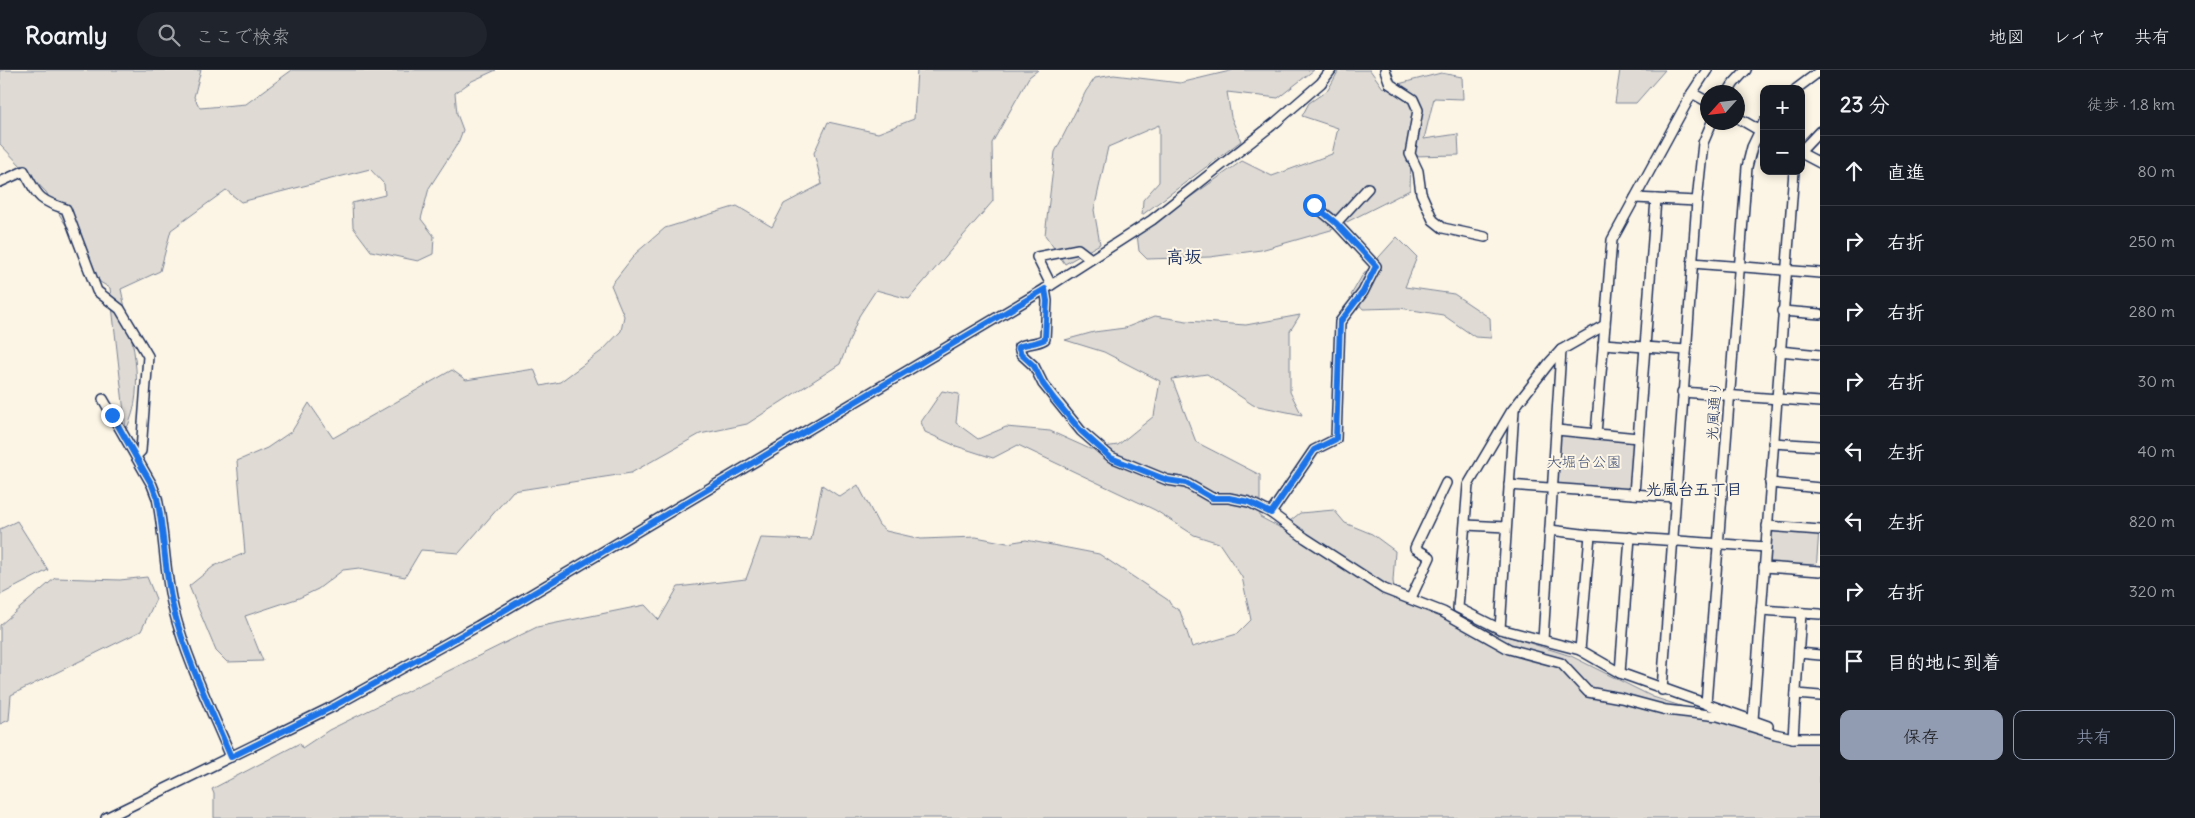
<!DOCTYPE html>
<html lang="ja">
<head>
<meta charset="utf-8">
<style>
  body { margin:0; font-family:Delius,"Klee One",sans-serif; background:#20242c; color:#f1f3f6 }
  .controls { position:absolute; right:15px; top:15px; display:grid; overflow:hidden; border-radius:10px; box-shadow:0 2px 8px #0003 }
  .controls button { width:45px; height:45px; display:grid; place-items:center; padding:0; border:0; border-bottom:1px solid #363941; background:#171b24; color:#f1f3f6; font:25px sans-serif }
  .compass { position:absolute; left:1700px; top:15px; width:45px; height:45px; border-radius:50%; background:#171b24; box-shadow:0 2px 8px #0003; rotate:243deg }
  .stop { position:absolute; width:15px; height:15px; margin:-11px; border:4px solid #1a73e8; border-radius:50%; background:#fff }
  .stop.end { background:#1a73e8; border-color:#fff; box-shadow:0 1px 5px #0008 }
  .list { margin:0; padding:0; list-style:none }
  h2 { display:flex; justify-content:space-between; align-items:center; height:65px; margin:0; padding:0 20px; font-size:21px }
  h2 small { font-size:16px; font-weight:400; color:#9ea1a6 }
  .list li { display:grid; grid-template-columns:32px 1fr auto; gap:15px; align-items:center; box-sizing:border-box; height:70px; padding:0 20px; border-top:1px solid #363941 }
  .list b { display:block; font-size:19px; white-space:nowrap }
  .list em { font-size:16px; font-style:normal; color:#9ea1a6 }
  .actions { display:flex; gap:10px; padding:15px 20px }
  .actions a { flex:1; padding:11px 0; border:1px solid #919bb2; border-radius:10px; text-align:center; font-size:18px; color:#919bb2 }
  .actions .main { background:#919bb2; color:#111 }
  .icon { flex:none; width:28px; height:28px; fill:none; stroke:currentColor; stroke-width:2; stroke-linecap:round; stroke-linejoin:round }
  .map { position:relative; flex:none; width:1820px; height:748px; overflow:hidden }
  header { display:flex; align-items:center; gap:30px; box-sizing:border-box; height:70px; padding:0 25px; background:#171b24; border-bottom:1px solid #363941 }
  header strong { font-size:24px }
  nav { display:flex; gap:28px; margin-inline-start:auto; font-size:18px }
  .search { width:350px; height:45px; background:#20242c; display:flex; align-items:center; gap:12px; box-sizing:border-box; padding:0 18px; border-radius:28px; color:#9ea1a6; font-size:19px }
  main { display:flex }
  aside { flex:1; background:#171b24 }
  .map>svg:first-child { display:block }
  .green { fill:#dfdbd4; stroke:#7d8599 }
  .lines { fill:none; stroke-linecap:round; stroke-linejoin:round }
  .minor-casing { stroke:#1b2f5e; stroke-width:12 }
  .minor { stroke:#fcf5e5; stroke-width:9 }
  .route { stroke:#1a73e8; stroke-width:6 }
  .labels { text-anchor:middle; stroke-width:4; stroke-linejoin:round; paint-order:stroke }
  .street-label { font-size:15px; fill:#1b2f5e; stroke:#fcf5e5 }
  .park-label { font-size:15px; fill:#425176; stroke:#fcf5e5 }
  .neighbourhood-label { font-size:16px; font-weight:bold; fill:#1b2f5e; stroke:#fcf5e5 }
  .quarter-label { font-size:18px; font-weight:bold; fill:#1b2f5e; stroke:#fcf5e5 }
</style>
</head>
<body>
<header>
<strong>Roamly</strong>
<div class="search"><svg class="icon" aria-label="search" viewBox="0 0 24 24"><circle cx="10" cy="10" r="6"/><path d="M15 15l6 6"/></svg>ここで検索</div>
<nav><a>地図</a><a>レイヤ</a><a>共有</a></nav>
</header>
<main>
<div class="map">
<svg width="1820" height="748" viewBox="0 0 1820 748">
  <rect width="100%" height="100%" fill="#fcf5e5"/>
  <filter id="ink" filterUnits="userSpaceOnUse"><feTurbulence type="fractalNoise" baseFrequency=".02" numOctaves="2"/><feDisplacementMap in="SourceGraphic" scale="10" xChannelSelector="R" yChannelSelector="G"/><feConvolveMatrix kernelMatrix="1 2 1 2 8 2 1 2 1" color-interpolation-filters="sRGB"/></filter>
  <g filter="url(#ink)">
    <g class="green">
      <path d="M0,0h201l-7,27 6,11 46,-4 46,-34h204l-24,11 -17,12 2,21 6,16 -5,13 -29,45 -8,31 13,17 -1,18 -15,7 -47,-10 -18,-24 -1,-24 33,-8 -1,-11 -14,-15 -129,33 -15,-12 -55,40 -11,41 -39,18c9,45 27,97 5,141l-16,-142 -10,-6 -54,-90 -46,-48z"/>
      <polygon points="917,0 1038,0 1029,7 992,73 993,131 909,229 876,220 859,246 840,294 747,354 700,364 631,403 513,421 459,483 421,480 405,507 359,498 343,500 318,519 299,528 245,546 263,591 227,592 216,581 189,516 214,496 245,483 237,391 267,378 292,361 309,333 333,368 452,300 466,310 534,299 541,316 560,312 603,280 621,261 624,246 611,215 636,183 665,158 737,136 772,157 784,134 822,114 814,83 828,52 878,63 914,49"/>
      <polygon points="1234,0 1314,0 1278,28 1227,22 1231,47 1241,71 1142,145 1143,130 1159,112 1159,55 1108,77 1094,140 1100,174 1065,194 1045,165 1055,82 1086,21 1095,8 1114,5 1180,13"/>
      <polygon points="1339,0 1370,0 1383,18 1441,3 1462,7 1463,29 1434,28 1424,69 1458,64 1459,85 1411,86 1410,120 1331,160 1261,180 1210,187 1147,189 1139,181 1137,164 1242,91 1272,106 1332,84 1338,58 1302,46 1309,33 1328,20"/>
      <polygon points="1620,0 1665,0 1636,33 1615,33"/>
      <polygon points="1397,167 1417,187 1405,217 1454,224 1490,248 1491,268 1475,267 1443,245 1400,238 1363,239 1351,225 1362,206"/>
      <polygon points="1300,245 1290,261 1290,322 1302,345 1253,335 1207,304 1172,309 1196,372 1260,405 1260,447 1281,458 1300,443 1334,440 1345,453 1372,464 1395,481 1393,511 1395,525 1437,544 1571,586 1653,627 1751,659 1820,671 1820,748 214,748 214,724 212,719 300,673 302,678 329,660 537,557 645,535 659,550 678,517 746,509 761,468 811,470 822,415 840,427 858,415 879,455 886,461 921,469 976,467 1007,473 1026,470 1099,484 1168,530 1171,535 1180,541 1192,577 1237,564 1251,550 1242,507 1219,473 1194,465 1155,440 1018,375 993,388 956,376 925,362 921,352 942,321 959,324 956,353 978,369 1006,357 1050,361 1090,379 1118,375 1154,346 1160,311 1104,282 1065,270 1094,262 1125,258 1155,246 1187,251 1246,255"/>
      <polygon points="1557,360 1638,368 1634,424 1552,418"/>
      <polygon points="17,451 48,500 0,525 0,459"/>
      <polygon points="1767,456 1819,460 1816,501 1764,497"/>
      <polygon points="147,507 156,529 141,561 11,625 9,650 0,654 0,555 55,508 120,510"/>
    </g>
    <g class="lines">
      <g class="minor-casing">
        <g id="minor">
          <polyline points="1385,0 1390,14 1413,29 1418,40 1410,84 1418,101 1421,123 1433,150 1443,158 1485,167"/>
          <polyline points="1796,19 1820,1"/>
          <polyline points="1728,22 1734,13 1746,0"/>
          <polyline points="1692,23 1708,32"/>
          <polyline points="1738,48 1764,63"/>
          <polyline points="1801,81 1820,61"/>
          <polyline points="1801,83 1820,93"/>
          <path d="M0,112l24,-11c14,25 13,29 42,38l31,82 23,18 28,47 -7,95 -5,5"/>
          <polyline points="1635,128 1697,131"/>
          <polyline points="1336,153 1368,118"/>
          <polyline points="1692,193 1820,203"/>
          <polyline points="1051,215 1037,187 1078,179 1091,189"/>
          <path d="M1045,219l2,12 -2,38c-10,6 -17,3 -26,8l2,7 13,12 9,18 38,47 30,26 56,23 19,3 26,15h17l20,4 22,11 34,25 79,51 59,23 66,37 52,14 27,29 33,6 45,12 52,6 57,18 18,4h27"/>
          <polyline points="1782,241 1820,244"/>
          <polyline points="1605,255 1561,280 1550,292 1511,342 1468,415 1458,538 1500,559 1580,580 1620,603 1768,656"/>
          <polyline points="1603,274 1686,280"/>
          <polyline points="1779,281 1820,285"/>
          <polyline points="1682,322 1820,332"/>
          <path d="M103,329l49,86 5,13c8,37 7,76 17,113 13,50 37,98 57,146"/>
          <polyline points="1557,360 1638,368"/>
          <polyline points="1596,364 1612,170 1692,23 1707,0"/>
          <polyline points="1773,373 1820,376"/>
          <polyline points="1770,413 1820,418"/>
          <polyline points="1509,415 1674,427"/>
          <polyline points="1634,424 1656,129"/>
          <polyline points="1271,443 1314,380 1336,369 1340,252 1363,222 1376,196 1336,153 1314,135"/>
          <polyline points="1466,455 1506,457"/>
          <polyline points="1767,456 1820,460"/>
          <polyline points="1550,460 1590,465 1766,477"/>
          <polyline points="1764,497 1820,501"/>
          <polyline points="1411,528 1430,487 1415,478 1446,413"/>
          <polyline points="1761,540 1820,544"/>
          <polyline points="1500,559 1514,340"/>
          <polyline points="1543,570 1561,280"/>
          <polyline points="1580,580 1590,465"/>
          <polyline points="1799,583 1820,585"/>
          <polyline points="1620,603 1630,467"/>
          <polyline points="1662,620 1697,131 1703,73 1712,52"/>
          <polyline points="1796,624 1820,626"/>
          <polyline points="1706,634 1747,97 1752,77 1764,52"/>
          <polyline points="1753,650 1794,101"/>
          <polyline points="1793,668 1801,543"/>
          <polyline points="106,748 334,636 478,556 1045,219 1152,150 1276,52 1321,13 1331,0"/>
        </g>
      </g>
      <use href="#minor" class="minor"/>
    </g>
  </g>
  <g class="lines" filter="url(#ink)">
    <path class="route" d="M112,345l40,70 5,13c8,37 7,76 17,113 13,50 37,98 57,146l103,-51 144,-80 567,-337 2,12 -2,38c-9,5 -17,4 -27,8l3,7 13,12 9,18 11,15 27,32 30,27 56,22 19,3 26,15h17l20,4 22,11 43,-63 22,-11 4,-117 23,-30 13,-26 -40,-43 -22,-18"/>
  </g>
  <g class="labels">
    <g class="street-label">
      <text transform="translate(1714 341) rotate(-86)" y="5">光風通り</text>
    </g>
    <g class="park-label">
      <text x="1584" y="397">大堀台公園</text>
    </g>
    <g class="neighbourhood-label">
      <text x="1694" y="425">光風台五丁目</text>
    </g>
    <g class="quarter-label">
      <text x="1184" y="193">高坂</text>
    </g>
  </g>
</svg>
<div class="controls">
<button>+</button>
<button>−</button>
</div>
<svg class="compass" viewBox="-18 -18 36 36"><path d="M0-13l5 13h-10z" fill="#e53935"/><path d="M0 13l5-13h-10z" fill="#9ea1a6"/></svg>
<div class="stop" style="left:1314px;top:135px"></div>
<div class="stop end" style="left:112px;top:345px"></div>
</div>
<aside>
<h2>23 分<small>徒歩 · 1.8 km</small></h2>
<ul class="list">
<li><svg class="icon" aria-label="ahead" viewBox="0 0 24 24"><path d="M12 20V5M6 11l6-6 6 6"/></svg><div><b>直進</b></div><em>80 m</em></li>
<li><svg class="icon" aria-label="right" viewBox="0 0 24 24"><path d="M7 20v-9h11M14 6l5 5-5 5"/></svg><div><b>右折</b></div><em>250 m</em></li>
<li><svg class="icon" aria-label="right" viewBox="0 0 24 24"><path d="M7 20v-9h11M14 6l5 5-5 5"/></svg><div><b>右折</b></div><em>280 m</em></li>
<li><svg class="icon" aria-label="right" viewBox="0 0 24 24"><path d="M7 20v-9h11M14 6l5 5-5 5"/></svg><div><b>右折</b></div><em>30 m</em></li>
<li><svg class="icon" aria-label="left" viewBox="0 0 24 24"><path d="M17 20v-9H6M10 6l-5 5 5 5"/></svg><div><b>左折</b></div><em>40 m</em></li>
<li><svg class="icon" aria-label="left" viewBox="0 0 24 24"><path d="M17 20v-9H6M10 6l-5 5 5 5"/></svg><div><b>左折</b></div><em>820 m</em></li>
<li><svg class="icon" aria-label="right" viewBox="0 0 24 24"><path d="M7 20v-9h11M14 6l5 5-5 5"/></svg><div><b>右折</b></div><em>320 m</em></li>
<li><svg class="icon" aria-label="arrive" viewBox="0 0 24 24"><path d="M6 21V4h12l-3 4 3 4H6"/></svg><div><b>目的地に到着</b></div></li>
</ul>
<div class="actions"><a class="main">保存</a><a>共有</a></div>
</aside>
</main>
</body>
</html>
